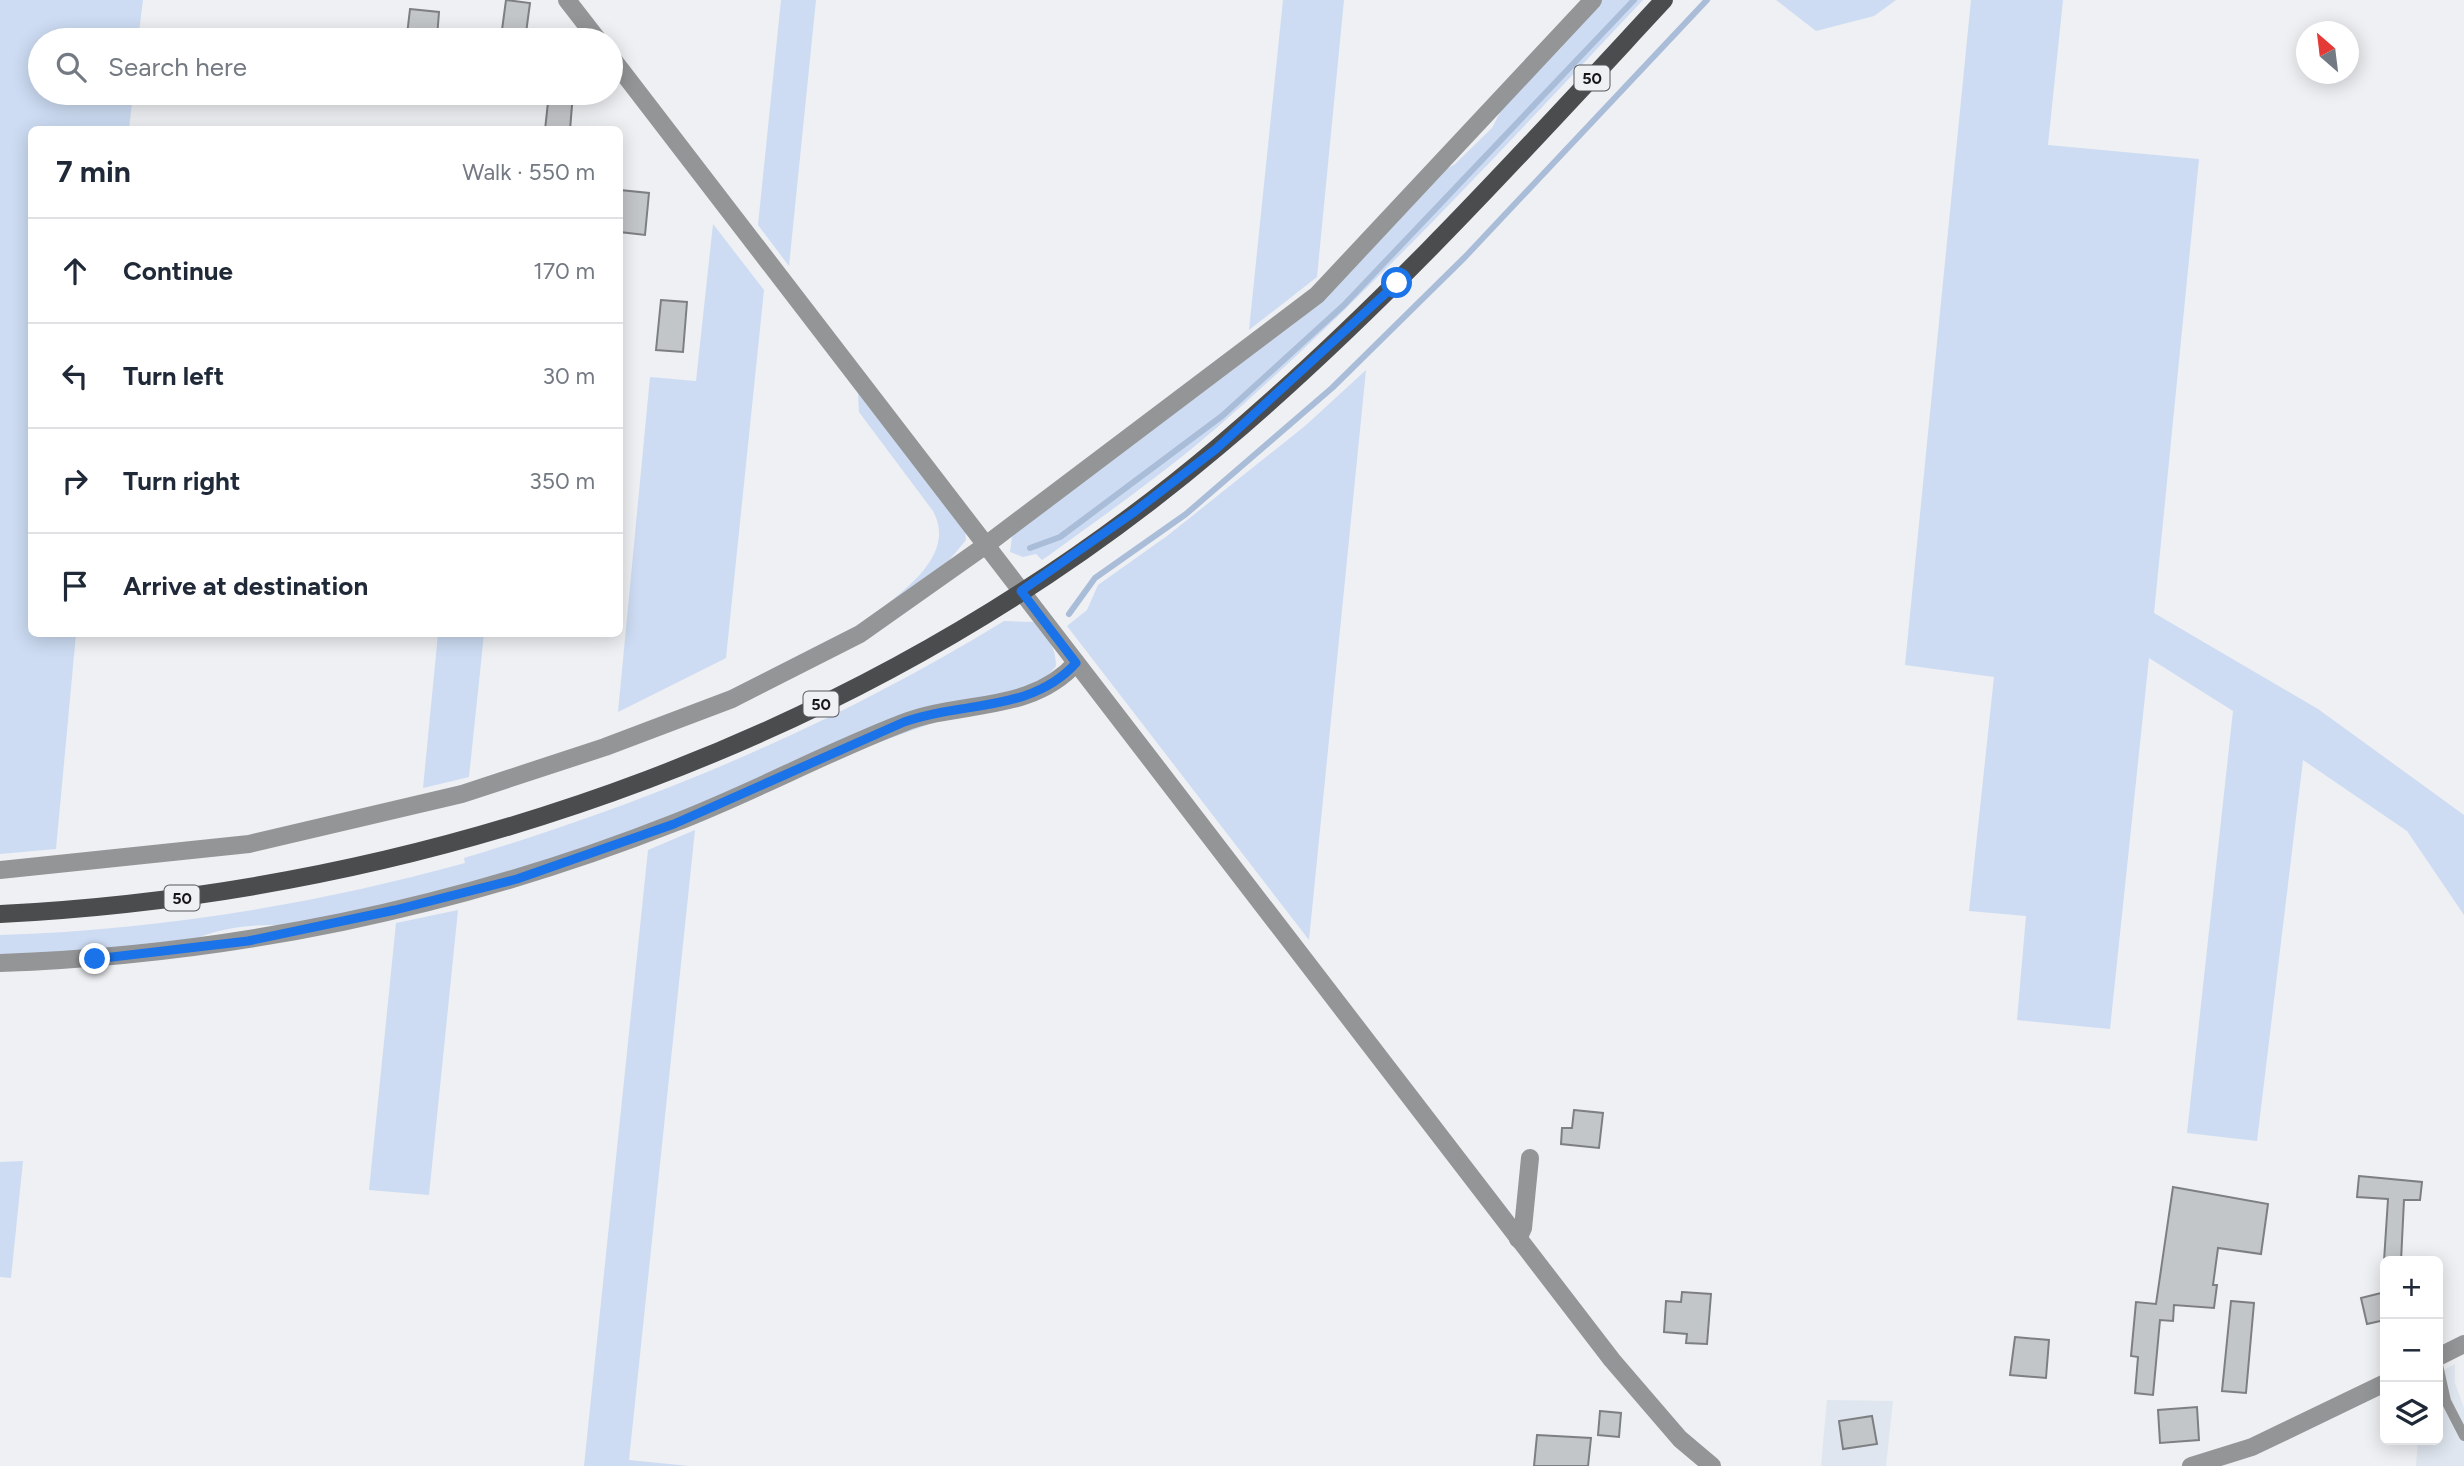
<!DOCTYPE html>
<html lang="en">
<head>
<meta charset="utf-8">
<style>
  body { margin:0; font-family:Figtree,sans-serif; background:#f2f2f3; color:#1f2937 }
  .controls { position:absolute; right:21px; bottom:21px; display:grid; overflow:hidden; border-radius:10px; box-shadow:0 4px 18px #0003 }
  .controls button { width:63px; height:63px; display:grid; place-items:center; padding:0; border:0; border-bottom:2px solid #e0e1e3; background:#fff; color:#1f2937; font:35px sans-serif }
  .compass { position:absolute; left:2296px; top:21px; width:63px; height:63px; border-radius:50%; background:#fff; box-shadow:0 4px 18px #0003; rotate:332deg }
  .stop { position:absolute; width:21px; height:21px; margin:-16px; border:5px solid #1a73e8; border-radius:50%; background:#fff }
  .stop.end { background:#1a73e8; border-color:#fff; box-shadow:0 2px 7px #0008 }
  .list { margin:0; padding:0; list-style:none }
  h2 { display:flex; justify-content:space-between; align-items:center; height:91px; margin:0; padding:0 28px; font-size:30px }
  h2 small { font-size:23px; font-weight:400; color:#747a83 }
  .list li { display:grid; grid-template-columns:46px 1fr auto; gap:21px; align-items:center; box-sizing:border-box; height:105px; padding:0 28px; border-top:2px solid #e0e1e3 }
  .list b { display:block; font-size:26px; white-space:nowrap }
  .list em { font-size:23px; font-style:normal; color:#747a83 }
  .icon { flex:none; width:38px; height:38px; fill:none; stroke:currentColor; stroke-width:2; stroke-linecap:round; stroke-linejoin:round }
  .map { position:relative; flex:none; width:2464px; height:1466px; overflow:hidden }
  .search { position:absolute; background:#fff; box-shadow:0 4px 18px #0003; left:28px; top:28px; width:595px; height:77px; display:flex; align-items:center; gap:18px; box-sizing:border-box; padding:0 24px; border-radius:38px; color:#747a83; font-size:26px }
  .panel { position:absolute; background:#fff; box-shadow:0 4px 18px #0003; left:28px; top:126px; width:595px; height:511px; border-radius:10px }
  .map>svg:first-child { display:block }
  .built { fill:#dfe6ef }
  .green { fill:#cddcf3 }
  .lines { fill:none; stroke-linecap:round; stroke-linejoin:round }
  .stream { stroke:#a9bcd8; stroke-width:6 }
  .building { fill:#c3c6c9; stroke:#7d7f82; stroke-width:2 }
  .service { stroke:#949596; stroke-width:10 }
  .minor { stroke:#949596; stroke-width:18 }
  .primary { stroke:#4a4c4e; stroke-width:18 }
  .route { stroke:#1a73e8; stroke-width:9 }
  .labels { text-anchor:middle; stroke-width:5; stroke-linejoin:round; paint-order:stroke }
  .shield { fill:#eef0f3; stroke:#57575a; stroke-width:2 }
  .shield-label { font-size:16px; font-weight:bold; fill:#161618 }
</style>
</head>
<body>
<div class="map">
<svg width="2464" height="1466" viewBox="0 0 2464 1466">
  <rect width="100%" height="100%" fill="#eef0f3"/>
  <g class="built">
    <polygon points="2455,1364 2455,1383 2464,1408 2464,1466 2416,1466 2418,1440 2438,1440 2438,1373"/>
    <polygon points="1827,1400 1893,1401 1886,1466 1821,1466"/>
  </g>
  <g class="green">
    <polygon points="0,0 143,0 138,40 40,40 40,93 133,93 129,129 32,130 32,634 76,634 56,849 0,854"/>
    <polygon points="781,0 816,0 789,266 758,225"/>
    <polygon points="1283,0 1344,0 1317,277 1249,330"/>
    <path d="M1600,0h43c-137,145 -272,293 -422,424 -55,48 -115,90 -173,132l-6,4 -6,-6 -13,3 -13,-5 2,-15 7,-9 164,-123 259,-233 13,-8 37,-36 14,-27z"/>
    <polygon points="1776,0 1896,0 1874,16 1816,31"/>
    <polygon points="1971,0 2063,0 2048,145 2199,159 2154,613 2318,709 2464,815 2464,915 2407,831 2303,760 2257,1141 2187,1133 2233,711 2149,658 2110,1029 2017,1020 2026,916 1969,911 1994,677 1905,665"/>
    <polygon points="713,224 764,290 726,658 618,712 650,377 696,381"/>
    <polygon points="1366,370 1309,940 1067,626 1087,610 1098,585 1167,536 1305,426"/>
    <path d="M858,393l107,136 1,11 -20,24 -88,62c32,-26 102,-66 75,-115l-74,-99z"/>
    <path d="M1004,621l32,1c11,14 20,25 20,44l-10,12 -22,12 -508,183 -221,53c-35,-3 -75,0 -106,16l-189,16v-23c157,-5 313,-30 465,-72l-1,-5c193,-58 368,-132 540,-237z"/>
    <polygon points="438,634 484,634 469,777 423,788"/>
    <polygon points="695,830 629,1460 689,1466 584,1466 648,850"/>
    <polygon points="458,910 429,1195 369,1190 396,923"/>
    <polygon points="23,1161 11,1278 0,1277 0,1162"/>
  </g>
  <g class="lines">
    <g class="stream">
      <polyline points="1030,548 1060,537 1222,416 1344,305 1634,0"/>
      <polyline points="1069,614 1095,578 1186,514 1332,388 1465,257 1707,0"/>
    </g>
  </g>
  <g class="building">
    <polygon points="506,0 530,3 526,33 502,30"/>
    <polygon points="410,9 439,12 437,38 407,35"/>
    <polygon points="549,93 573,93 570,130 545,130"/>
    <polygon points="620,190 649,193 645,235 620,232"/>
    <polygon points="661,300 687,302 683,352 656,350"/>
    <polygon points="1574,1110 1603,1113 1599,1148 1561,1144 1562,1128 1572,1128"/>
    <polygon points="2359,1176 2422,1182 2420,1200 2404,1200 2401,1261 2384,1261 2388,1199 2357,1197"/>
    <polygon points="2173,1187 2268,1204 2261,1254 2218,1248 2213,1285 2217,1285 2214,1308 2174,1305 2173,1321 2160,1320 2153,1395 2135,1393 2138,1357 2131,1356 2136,1302 2156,1304"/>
    <polygon points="1682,1292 1711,1294 1707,1344 1686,1343 1687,1334 1664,1332 1666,1301 1681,1302"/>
    <polygon points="2385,1292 2385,1320 2367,1324 2361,1298"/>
    <polygon points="2231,1301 2254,1303 2246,1393 2222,1391"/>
    <polygon points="2015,1337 2049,1340 2046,1378 2010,1375"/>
    <polygon points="2197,1407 2199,1440 2160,1443 2158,1410"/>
    <polygon points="1600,1411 1621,1413 1619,1437 1598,1435"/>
    <polygon points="1872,1416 1877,1444 1843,1449 1839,1421"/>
    <polygon points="1537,1435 1591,1438 1588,1466 1534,1466"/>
  </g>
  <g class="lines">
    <polyline class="service" points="2438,1365 2446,1401 2464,1436"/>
    <g class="minor">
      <polyline points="567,0 598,40"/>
      <polyline points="611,57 1612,1360 1680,1439 1712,1466"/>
      <polyline points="0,870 249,844 462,794 605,747 732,699 860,634 986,545 1317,295 1593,0"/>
      <path d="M0,963c230,-8 459,-55 674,-140 78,-30 151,-70 229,-100 58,-23 127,-9 173,-60"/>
      <polyline points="1518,1239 1523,1228 1530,1158"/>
      <polyline points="2438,1357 2464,1344"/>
      <polyline points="2191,1466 2252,1447 2385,1383"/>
    </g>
    <path class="primary" d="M0,914c443,-23 879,-180 1219,-468 161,-136 302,-292 445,-446"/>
  </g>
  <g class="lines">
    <path class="route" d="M95,959l153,-18 147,-31 122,-31 157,-55 230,-102c58,-21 127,-9 172,-59l-55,-72 113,-79 82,-63 181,-166"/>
  </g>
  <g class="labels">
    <g class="shield">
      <rect x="1574.5" y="65.5" width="35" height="25" rx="5"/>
      <rect x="803.5" y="691.5" width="35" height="25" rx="5"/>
      <rect x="164.5" y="885.5" width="35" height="25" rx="5"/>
    </g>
    <g class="shield-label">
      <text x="1592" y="84">50</text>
      <text x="821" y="710">50</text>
      <text x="182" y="904">50</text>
    </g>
  </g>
</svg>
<div class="controls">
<button>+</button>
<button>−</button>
<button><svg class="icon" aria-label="layers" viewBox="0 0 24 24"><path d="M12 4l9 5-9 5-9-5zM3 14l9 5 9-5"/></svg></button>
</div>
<svg class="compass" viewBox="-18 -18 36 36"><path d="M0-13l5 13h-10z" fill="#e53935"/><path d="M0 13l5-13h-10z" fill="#747a83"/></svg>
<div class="stop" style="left:1397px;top:283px"></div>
<div class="stop end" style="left:95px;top:959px"></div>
<div class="search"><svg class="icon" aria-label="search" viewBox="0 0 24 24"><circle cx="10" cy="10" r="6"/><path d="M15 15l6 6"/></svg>Search here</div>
<section class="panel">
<h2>7 min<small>Walk · 550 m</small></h2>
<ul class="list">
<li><svg class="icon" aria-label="ahead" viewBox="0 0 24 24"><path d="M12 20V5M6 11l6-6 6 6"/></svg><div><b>Continue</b></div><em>170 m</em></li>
<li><svg class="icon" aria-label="left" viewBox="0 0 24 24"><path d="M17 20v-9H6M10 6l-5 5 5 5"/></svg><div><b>Turn left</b></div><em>30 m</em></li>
<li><svg class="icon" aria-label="right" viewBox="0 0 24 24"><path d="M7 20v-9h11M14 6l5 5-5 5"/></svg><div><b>Turn right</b></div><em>350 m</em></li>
<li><svg class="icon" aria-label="arrive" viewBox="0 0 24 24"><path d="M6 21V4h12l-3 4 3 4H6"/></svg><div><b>Arrive at destination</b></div></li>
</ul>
</section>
</div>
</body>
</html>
